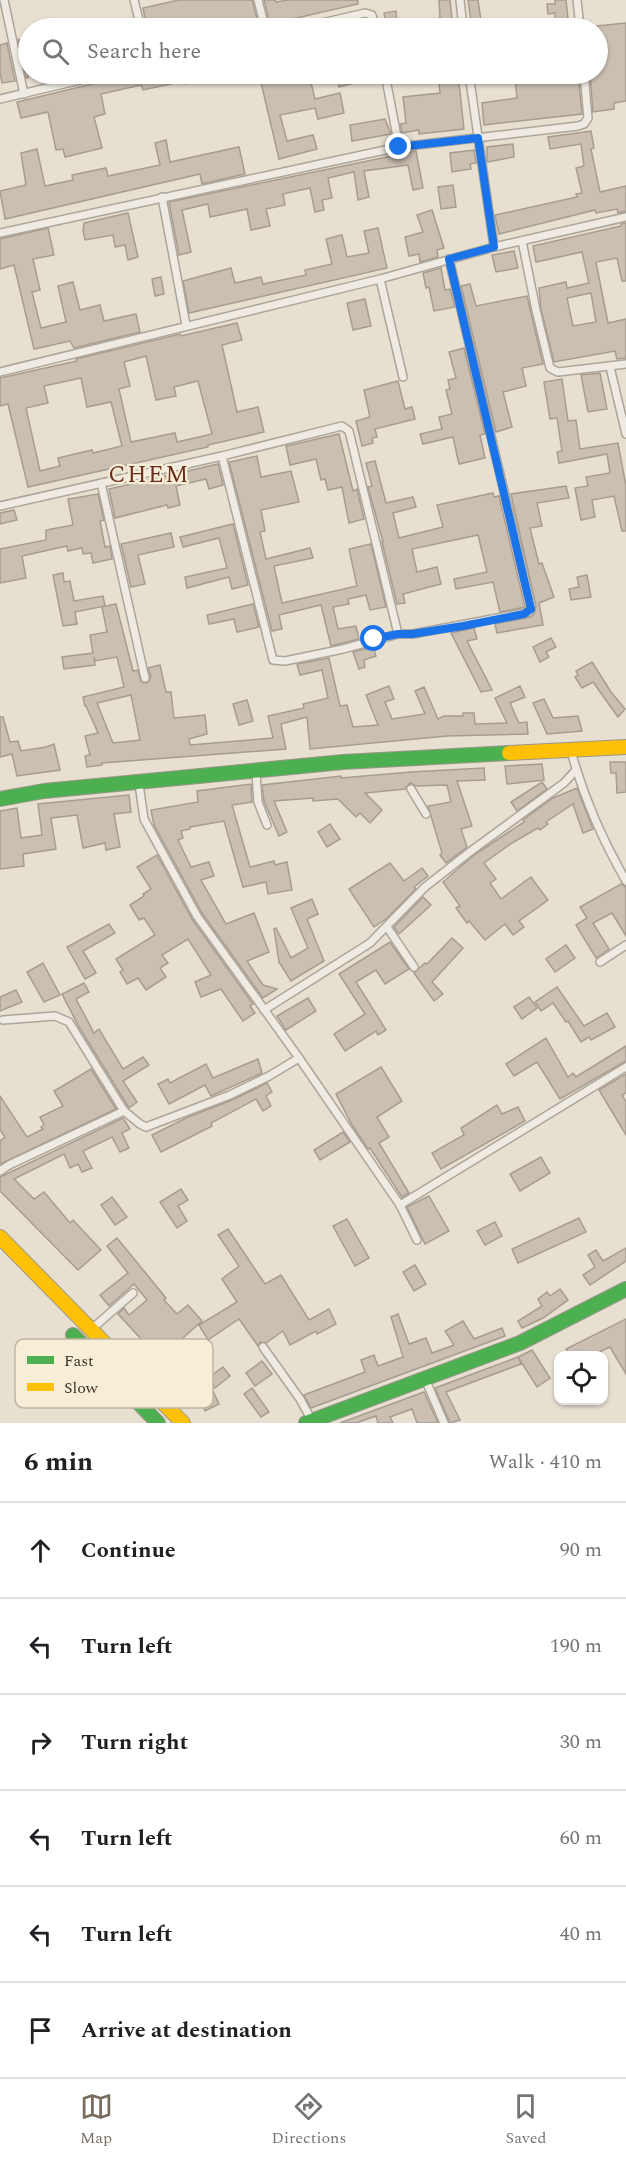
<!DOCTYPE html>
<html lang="en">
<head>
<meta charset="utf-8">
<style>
  body { margin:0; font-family:Spectral,serif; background:#f6f6f6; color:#202124 }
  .controls { position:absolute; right:18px; bottom:18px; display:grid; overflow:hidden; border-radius:12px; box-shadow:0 2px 4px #0004 }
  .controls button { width:54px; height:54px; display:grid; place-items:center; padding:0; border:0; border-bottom:2px solid #e0e0e0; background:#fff; color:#202124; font:30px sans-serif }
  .stop { position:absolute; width:18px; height:18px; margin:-14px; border:4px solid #1a73e8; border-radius:50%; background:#fff }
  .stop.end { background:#1a73e8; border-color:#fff; box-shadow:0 2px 6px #0008 }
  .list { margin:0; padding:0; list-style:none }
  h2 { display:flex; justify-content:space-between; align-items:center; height:78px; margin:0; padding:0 24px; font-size:26px }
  h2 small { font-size:20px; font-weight:400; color:#757577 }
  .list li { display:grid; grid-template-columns:39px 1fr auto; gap:18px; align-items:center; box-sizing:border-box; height:96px; padding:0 24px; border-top:2px solid #e0e0e0 }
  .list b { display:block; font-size:22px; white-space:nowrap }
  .list em { font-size:20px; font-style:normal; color:#757577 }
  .icon { flex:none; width:33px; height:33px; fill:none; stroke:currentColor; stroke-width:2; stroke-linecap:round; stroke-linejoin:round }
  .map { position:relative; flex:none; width:626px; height:1423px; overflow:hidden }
  .search { position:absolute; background:#fff; box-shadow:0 2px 4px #0004; left:18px; right:18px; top:18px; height:66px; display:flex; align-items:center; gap:15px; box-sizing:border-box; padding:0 21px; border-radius:33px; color:#757577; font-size:22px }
  .sheet { height:654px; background:#fff }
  nav { display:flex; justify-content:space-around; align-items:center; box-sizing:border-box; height:84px; border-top:2px solid #e0e0e0; background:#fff; font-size:16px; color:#757577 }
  nav a { display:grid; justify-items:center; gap:3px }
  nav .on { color:#786c5e }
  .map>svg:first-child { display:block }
  .building { fill:#cbbfb2; stroke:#a89c90; stroke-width:1.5; fill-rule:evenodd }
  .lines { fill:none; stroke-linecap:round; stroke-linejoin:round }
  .lane-casing { stroke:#ada599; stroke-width:10 }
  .fast-casing { stroke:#9c958a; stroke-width:16 }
  .slow-casing { stroke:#9c958a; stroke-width:16 }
  .lane { stroke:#efebe3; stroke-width:7 }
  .fast { stroke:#4caf50; stroke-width:14 }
  .slow { stroke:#ffc107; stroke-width:14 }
  .route { stroke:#1a73e8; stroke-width:8 }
  .labels { text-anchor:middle; stroke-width:4.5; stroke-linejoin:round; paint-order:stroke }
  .quarter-label { font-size:24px; letter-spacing:1.5px; fill:#6b2e1e; stroke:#f7eed8 }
  .key { fill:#f7eed8; stroke:#bfb4a1; stroke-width:1.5 }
  .key-label { font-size:16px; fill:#3d2e20 }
</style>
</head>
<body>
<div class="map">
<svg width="626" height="1423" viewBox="0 0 626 1423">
  <rect width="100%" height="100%" fill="#e7e0d1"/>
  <g class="building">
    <polygon points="179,0 252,0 259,26 248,28 147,28 143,8"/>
    <polygon points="264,0 275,0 276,2 287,0 358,0 358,4 270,24"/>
    <polygon points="439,0 450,0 453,28 436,28 435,19 440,18"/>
    <polygon points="468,0 478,0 482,28 472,28"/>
    <polygon points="555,0 566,0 569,28 556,28 555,13 548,14 547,4 555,4"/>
    <polygon points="396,11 397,22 386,24 384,13"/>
    <polygon points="626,23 626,101 614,103 614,109 593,112 590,74 597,74 597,26"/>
    <polygon points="28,37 28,78 26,78 18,40"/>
    <polygon points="7,43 15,81 2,83 0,73 0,45"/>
    <polygon points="134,74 214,74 215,78 186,84 185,81 143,90 141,85 101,94 105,114 94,117 102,148 65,157 63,149 56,150 48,112 21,118 17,102"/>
    <polygon points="259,74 309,74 315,99 340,93 344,113 318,119 315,108 280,115 287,141 313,135 317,149 279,159"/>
    <polygon points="336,74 348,74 351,84 339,87"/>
    <polygon points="438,74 458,74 464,129 419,134 419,130 402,133 400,124 406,123 403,97 440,93"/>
    <polygon points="551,74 578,74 582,114 484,125 482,103 517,98 515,79 551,76"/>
    <polygon points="385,119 391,134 352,141 350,125"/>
    <polygon points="591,131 594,148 591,149 600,192 626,186 626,211 618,213 617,209 596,213 595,210 499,234 495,215 577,197 576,194 582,193 576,168 584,166 581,144 550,149 548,137"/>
    <polygon points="166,140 170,162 239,147 245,174 202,184 200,174 5,219 0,191 26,185 21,153 37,149 45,186 73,180 72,175 106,168 108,176 160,165 155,143"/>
    <polygon points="513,144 514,157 487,162 487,147"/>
    <polygon points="474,150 476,163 470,164 471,169 452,172 450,153"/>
    <polygon points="416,151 423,188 413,190 408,165 364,171 369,197 358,200 354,172 328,178 332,198 322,200 324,210 315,212 310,188 283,194 285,205 266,209 270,226 251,230 247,209 210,217 208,204 182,210 191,252 179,255 169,202"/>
    <polygon points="453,185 456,207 441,209 438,187"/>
    <polygon points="432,210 444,248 437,250 438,257 420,262 419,254 409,256 405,237 423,232 417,215"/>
    <polygon points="128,213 138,257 128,260 125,245 115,247 113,235 85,240 83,231 84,223"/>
    <path d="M626,223v58h-4l-5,-23 -21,4 12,61 18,-4v39l-9,1 -2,-8 -61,11 -13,-53 -2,-21 27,-6 1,6 22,-5 -7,-31 -46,10 -3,-16 88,-20v-2zM591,293l5,29 -23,4 -6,-28z"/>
    <polygon points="48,228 54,255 33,259 40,290 32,292 41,328 66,322 58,286 73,282 80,310 100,305 104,321 136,314 140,332 74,348 70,341 34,349 14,265 0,269 0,239"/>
    <polygon points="378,228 387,268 189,313 183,281 231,268 235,283 261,277 263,284 306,275 305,270 332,264 326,239 342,235 347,257 369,253 364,231"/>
    <polygon points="514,251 518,268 496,272 492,255"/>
    <polygon points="441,268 445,290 450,289 455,307 434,311 429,287 426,288 423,273"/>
    <polygon points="161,277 164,294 155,296 152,279"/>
    <polygon points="470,284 476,306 527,296 543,364 522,368 526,386 503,392 512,427 496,432 461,286"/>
    <polygon points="365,299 371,326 353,330 347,303"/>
    <path d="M237,323l5,17 -20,5 15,67 21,-5 6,25 -56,13v2l-180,40 -20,-83 -8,2v-28l77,-17 -1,-2 104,-25 1,2zM146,356l10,44 20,-4 -2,-9 24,-6 14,53 -35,8 -2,-9 -44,9 -12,-53 11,-3 -6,-24zM81,378l6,29 24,-5 11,44 -29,7 -1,-3 -34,8 2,8 -20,5 -14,-63 22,-5 -4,-17z"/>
    <polygon points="464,348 485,434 480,435 485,458 459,464 453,437 423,444 420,434 442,429 439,417 452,414 446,390 450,389 448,380 456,378 449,352"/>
    <polygon points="600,373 607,409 588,412 581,375"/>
    <polygon points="562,379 568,421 576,420 580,449 618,443 626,486 626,531 622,531 614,496 592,500 595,517 581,520 575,488 588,486 586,477 610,473 607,454 559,463 557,452 562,451 557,418 550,419 544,382"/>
    <polygon points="398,381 405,409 412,407 415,419 375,429 377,437 372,438 373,443 362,446 356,421 370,417 364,390"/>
    <polygon points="339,434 353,491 357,489 364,519 349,523 342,487 328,490 325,479 321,480 316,459 290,465 286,446"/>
    <polygon points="257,456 261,477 291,471 299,502 261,510 265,531 260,532 266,559 310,548 313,558 274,566 282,603 357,586 349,549 371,544 386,607 370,610 366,595 348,599 349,604 333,607 338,629 356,626 359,639 331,646 321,605 279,615 282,629 272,631 229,462"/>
    <polygon points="375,461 386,503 413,497 416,507 393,513 399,538 443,527 437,505 493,493 494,497 499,496 525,607 500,612 493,582 456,589 454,579 487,572 478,535 412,549 417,572 437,567 441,584 403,594 405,603 397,604 382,542 383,542 368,487 372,486 366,463"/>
    <polygon points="218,464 223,485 209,489 206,479 176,486 180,505 168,508 167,505 115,518 109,489"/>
    <polygon points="566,486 569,498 537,503 542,526 530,528 539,564 542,563 554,597 539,603 543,625 497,633 495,624 531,617 534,614 536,606 511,494"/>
    <polygon points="98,494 104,520 100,521 105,547 110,546 112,559 93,563 91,553 83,554 82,548 68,551 67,546 22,556 26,578 0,583 0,549 46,540 46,530 73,525 68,499"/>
    <polygon points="14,510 17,520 0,524 0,513"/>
    <polygon points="233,524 248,585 232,589 229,577 187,588 185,577 227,568 219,538 183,547 180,537"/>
    <polygon points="171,533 174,547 138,555 145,584 131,587 121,544"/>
    <polygon points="63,573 64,582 70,581 74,601 103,596 105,606 75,612 77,624 63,626 53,575"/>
    <polygon points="587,575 591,597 571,600 569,589 579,587 577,577"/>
    <path d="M116,604l17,67 5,-1 3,11 3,2 4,-1 3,-5 -3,-9 12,-3 6,27h5l3,26 31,-3 2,19 -18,5 1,6 83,-7 -5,-22 36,-8 -1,-4 25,-6 -6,-28 -22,5 -3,-11 32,-6 11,48 7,-1 6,22 25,-2 -12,-30 23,-9 5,13 -9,3 7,17 33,-5 -10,-23 9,-4 14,32 6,-3h19v-3h11l1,11 32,-1 -12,-25 25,-12 5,11 -15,6 9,20 8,-1 1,12 -81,2 -137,13 -3,-32 -26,7 5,25 -184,14v2l-15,2 -2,-11 5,-1 -5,-19 13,-3 -12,-27h-1l-2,-9 41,-10 -7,-30 -22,4 -1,-4 1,8 -31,4 -2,-12 31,-4 -3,-18 17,-3 -5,-25zM131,695l9,45 -27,3 -16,-40z"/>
    <polygon points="253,604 259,627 237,632 234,619 209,624 207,615"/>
    <polygon points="474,628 477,639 467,641 492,690 481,692 451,633"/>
    <polygon points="551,638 556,647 546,652 549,657 540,662 533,647"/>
    <polygon points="373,647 376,656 364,660 365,667 359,669 353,652"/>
    <polygon points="592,662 611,692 625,709 618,717 593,682 582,688 575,677 578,675 576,671"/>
    <polygon points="544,699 553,718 578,716 582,731 547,734 533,703"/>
    <polygon points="247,700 253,721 239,725 233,704"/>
    <polygon points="0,717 3,717 10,742 18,741 21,751 46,747 54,744 60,770 17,776 12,754 0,757"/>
    <polygon points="610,762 626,762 626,792 617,793 616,773 611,773"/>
    <polygon points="542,764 544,780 507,784 505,766"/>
    <polygon points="484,768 485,780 457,781 472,826 461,829 467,847 446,863 440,855 442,853 428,806 451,802 447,785 416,786 410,783 405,789 365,793 382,810 370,823 360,813 356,817 338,799 313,801 313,798 274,801 287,832 279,836 264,801 262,785 341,776 341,778 411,772"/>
    <polygon points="542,782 547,789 517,811 511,802"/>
    <polygon points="251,784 252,802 232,805 250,867 274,861 275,865 287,862 292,890 268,894 266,882 243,887 224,821 190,827 190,829 181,831 183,838 178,840 191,867 209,862 214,876 201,880 226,924 254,913 269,952 247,961 263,985 277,989 263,998 202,913 154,825 151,810 198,802 197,791"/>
    <polygon points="577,788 593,829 583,833 573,804 546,822 548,824 540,830 538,828 512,843 484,863 496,879 490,883 501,899 531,877 548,900 519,921 524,927 513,935 505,924 485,940 469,921 467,923 456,908 460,906 443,882 474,855 524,822 523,820 553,798"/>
    <polygon points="129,795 131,812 114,814 120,847 106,850 105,843 83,848 77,815 51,818 56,849 23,854 24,866 0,869 0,811 17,808 21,838 42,835 38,804"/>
    <polygon points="330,824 340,839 327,847 318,832"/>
    <polygon points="157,855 192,919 253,1004 250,1006 255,1013 243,1021 221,989 201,997 195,982 211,975 188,939 162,955 168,963 160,968 166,977 146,990 138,978 127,984 120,972 123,970 116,959 155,935 144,918 139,920 130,905 144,896 143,894 151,889 137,867"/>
    <polygon points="390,863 404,881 422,868 428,876 414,887 416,889 386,919 374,927 349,889"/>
    <polygon points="621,884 626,887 626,936 612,913 593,923 609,949 596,958 576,925 587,918 580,907"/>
    <polygon points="423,897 431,905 399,934 394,927"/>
    <polygon points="312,899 318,914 307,919 324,961 291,981 279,962 274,929 276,928 291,958 308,948 291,908"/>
    <polygon points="109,924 115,933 83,951 96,973 85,979 67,947"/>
    <polygon points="452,938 463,948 432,982 443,994 434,1001 414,973 425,963 427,964"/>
    <polygon points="390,942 409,969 385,984 376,970 356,982 386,1030 378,1035 376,1031 345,1051 334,1034 365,1014 339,974"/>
    <polygon points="566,945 575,958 555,972 546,959"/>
    <polygon points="43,963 60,995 44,1002 27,972"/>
    <polygon points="84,983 89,992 76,999 94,1033 99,1029 123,1069 143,1057 149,1065 123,1081 137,1102 129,1108 79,1027 62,994"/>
    <polygon points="557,987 584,1026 607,1013 615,1027 591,1040 589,1037 581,1042 568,1021 566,1022 553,1003 541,1011 535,1002"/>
    <polygon points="16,990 22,1002 0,1011 0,997"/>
    <polygon points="529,997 537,1008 522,1019 514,1007"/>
    <polygon points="308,998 316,1011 286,1030 277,1016"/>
    <polygon points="546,1038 568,1077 573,1073 576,1077 626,1046 626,1061 560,1099 537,1062 514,1076 506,1064"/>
    <polygon points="258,1059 262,1073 211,1096 205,1085 169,1104 158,1084 168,1079 170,1083 206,1064 213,1078"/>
    <polygon points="381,1067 402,1101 377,1117 389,1137 379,1143 409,1193 402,1197 370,1148 368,1149 352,1125 336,1094"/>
    <polygon points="91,1069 116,1109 0,1164 0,1141 5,1137 0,1130 0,1096 27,1137 43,1129 41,1127 44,1125 40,1117 63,1106 54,1091"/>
    <polygon points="626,1074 626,1093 622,1095 626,1102 626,1135 599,1090"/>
    <polygon points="267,1083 272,1092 266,1096 271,1106 263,1111 256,1099 211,1123 212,1126 161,1152 152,1135 186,1118 232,1100"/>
    <polygon points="497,1105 502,1114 518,1107 525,1121 441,1169 432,1153 464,1135 461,1128"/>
    <polygon points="123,1118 130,1129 122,1133 129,1148 120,1152 112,1137 83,1151 92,1168 82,1172 78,1164 70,1168 64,1154 14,1179 34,1199 44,1192 70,1223 73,1220 101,1250 78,1270 0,1191 0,1177"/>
    <polygon points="343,1132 350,1142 320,1160 314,1150"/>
    <polygon points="541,1157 550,1173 520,1191 510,1174"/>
    <polygon points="181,1189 188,1200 178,1206 187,1221 177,1228 160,1202"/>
    <polygon points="429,1196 449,1231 425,1244 407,1207"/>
    <polygon points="112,1197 127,1217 115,1225 101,1205"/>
    <polygon points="579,1218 586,1232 518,1263 512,1249"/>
    <polygon points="347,1219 369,1258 355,1266 333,1226"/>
    <polygon points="495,1222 502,1236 485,1245 477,1231"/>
    <polygon points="228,1229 265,1284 281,1275 309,1320 329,1309 336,1324 317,1334 316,1331 290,1345 283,1331 266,1343 260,1342 258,1346 239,1319 208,1340 199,1325 237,1302 222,1279 239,1266 218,1235"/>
    <polygon points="117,1238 166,1298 164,1300 177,1314 188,1305 202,1321 174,1346 177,1348 174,1352 192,1366 181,1379 141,1341 142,1340 118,1314 124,1308 129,1315 147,1300 134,1284 109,1306 100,1295 128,1273 107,1246"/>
    <polygon points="626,1248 626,1261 590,1285 583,1275 595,1267 588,1255 596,1250 603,1261"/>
    <polygon points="415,1265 426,1284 414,1291 403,1272"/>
    <polygon points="560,1289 568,1300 543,1318 522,1328 518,1321 542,1306 538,1299 547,1292 550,1296"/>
    <polygon points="398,1314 409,1344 426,1338 432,1353 454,1345 445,1331 463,1321 474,1339 502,1328 505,1336 311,1408 304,1395 365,1372 361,1360 374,1355 378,1366 403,1357 391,1317"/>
    <polygon points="626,1319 626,1374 610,1347 591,1356 570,1356 566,1349"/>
    <polygon points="532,1350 550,1378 537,1387 518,1357"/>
    <polygon points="518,1357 521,1364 446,1392 460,1420 450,1423 435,1388"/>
    <polygon points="262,1361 272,1374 255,1386 246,1373"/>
    <polygon points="223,1367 230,1376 215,1388 208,1378"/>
    <polygon points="252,1388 269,1412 261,1417 244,1394"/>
    <polygon points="212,1389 219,1404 205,1411 198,1396"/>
    <polygon points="424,1392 438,1423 417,1423 412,1409 390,1417 393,1423 378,1423 376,1416 356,1423 340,1423"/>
  </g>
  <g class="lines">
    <g class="lane-casing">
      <g id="lane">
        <polyline points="4,0 24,94"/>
        <polyline points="134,0 141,28"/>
        <polyline points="258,0 265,28"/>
        <polyline points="460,0 463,28"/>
        <polyline points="577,0 580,28"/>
        <polyline points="300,28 365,13 372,15 375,28"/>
        <polyline points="385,74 399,147"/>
        <polyline points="469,74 494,247"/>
        <polyline points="0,99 106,74"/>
        <polyline points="162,197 186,325"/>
        <polyline points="0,233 399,147 578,126 584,124 588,118 584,74"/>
        <polyline points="522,241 536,310 550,368 558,372 626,364"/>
        <polyline points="380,279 403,377"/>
        <polyline points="610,367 626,434"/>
        <polyline points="0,372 380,279 494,247 626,217"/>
        <polyline points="222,456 273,660 285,661 343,649 398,634 413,634 529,612 531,605 449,259"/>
        <polyline points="101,483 145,678"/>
        <polyline points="0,506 222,456 342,426 349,431 398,634"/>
        <path d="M571,751c12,44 32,90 55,130"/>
        <polyline points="256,773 258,802 267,825"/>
        <polyline points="139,784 144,819 197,916 299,1058 400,1205 626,1067"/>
        <polyline points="411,789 426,814"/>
        <polyline points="387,927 414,967"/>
        <polyline points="600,962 626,945"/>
        <polyline points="264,1010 370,943 425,887 471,851 564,783 576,770"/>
        <polyline points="3,1020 55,1016 69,1022 124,1111 140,1124 146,1127 230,1095 269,1076 299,1058"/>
        <polyline points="0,1171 9,1165 124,1111"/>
        <polyline points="400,1205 417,1240"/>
        <polyline points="94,1327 133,1293"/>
        <polyline points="263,1347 300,1399 311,1419"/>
        <polyline points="426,1381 444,1423"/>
      </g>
    </g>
    <g class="fast-casing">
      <g id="fast">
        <polyline points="0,799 44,791 343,762 509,753"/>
        <polyline points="73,1335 158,1423"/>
        <polyline points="306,1423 520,1343 626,1289"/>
      </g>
    </g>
    <g class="slow-casing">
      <g id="slow">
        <polyline points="509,753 626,747"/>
        <polyline points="0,1237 183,1423"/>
      </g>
    </g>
    <use href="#lane" class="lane"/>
    <use href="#fast" class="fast"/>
    <use href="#slow" class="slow"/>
  </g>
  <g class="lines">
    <polyline class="route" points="374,639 398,634 412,634 463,626 524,614 531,609 449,259 494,247 478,138 399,147"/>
  </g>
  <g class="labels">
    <g class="quarter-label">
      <text x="149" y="482">CHEM</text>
    </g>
  </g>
  <rect x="15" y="1339" width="198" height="69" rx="9" class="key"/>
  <rect x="27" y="1356" width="27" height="8" fill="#4caf50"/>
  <rect x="27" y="1383" width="27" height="8" fill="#ffc107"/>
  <g class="key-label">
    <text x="64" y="1366">Fast</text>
    <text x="64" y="1393">Slow</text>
  </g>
</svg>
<div class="controls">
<button><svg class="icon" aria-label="locate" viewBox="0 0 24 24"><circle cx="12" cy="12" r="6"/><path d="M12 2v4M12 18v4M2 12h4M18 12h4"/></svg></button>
</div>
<div class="stop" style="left:374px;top:639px"></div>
<div class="stop end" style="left:399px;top:147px"></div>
<div class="search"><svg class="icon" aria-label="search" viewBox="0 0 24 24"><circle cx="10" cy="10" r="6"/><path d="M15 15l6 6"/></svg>Search here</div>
</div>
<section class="sheet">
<h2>6 min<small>Walk · 410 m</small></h2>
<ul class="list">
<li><svg class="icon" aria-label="ahead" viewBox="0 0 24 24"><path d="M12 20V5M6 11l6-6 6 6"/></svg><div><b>Continue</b></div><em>90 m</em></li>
<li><svg class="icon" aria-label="left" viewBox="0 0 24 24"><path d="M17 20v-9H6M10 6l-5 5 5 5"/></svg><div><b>Turn left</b></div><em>190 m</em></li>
<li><svg class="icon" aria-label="right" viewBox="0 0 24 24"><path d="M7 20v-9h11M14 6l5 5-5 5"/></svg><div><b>Turn right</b></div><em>30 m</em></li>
<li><svg class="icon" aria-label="left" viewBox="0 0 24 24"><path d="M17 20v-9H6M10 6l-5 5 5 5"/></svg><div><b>Turn left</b></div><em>60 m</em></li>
<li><svg class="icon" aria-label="left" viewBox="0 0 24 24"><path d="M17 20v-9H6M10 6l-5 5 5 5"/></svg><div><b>Turn left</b></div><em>40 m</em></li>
<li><svg class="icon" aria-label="arrive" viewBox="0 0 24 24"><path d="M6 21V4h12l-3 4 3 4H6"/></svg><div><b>Arrive at destination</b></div></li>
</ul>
</section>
<nav>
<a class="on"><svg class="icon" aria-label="map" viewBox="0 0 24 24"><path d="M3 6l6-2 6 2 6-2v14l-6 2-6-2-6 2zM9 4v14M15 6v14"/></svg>Map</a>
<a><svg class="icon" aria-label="directions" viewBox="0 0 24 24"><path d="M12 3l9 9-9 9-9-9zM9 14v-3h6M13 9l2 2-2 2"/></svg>Directions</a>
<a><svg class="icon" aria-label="saved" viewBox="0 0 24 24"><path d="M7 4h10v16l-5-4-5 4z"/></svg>Saved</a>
</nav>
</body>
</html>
